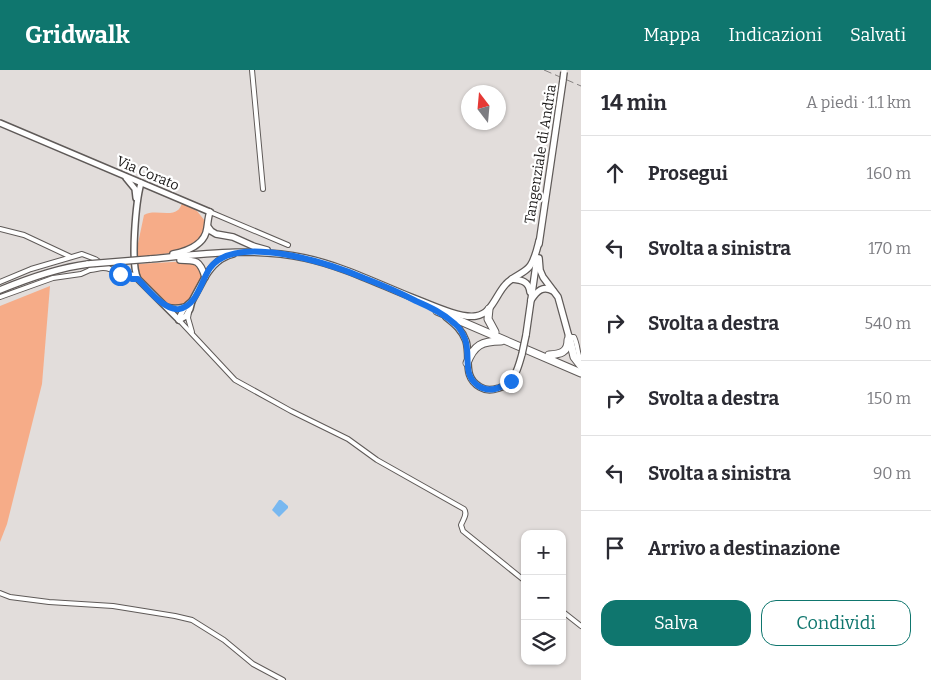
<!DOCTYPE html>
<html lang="it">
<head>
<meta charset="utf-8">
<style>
  body { margin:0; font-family:Bitter,serif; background:#f2f2f3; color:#2b2b33 }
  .controls { position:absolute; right:15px; bottom:15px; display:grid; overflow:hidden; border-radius:10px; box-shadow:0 1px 4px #0004 }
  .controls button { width:45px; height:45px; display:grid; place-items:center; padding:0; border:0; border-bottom:1px solid #e1e1e2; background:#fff; color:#2b2b33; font:25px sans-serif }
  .compass { position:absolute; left:461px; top:15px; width:45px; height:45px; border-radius:50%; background:#fff; box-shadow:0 1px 4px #0004; rotate:344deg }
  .stop { position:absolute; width:15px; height:15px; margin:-11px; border:4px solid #1a73e8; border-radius:50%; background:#fff }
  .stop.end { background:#1a73e8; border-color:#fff; box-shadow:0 1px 5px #0008 }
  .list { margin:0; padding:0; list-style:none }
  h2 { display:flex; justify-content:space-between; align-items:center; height:65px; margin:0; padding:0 20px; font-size:21px }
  h2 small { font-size:16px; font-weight:400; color:#7c7c81 }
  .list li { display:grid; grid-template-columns:32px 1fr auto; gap:15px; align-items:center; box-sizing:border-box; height:75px; padding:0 20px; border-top:1px solid #e1e1e2 }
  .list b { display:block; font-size:19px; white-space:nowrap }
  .list em { font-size:16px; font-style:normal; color:#7c7c81 }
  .actions { display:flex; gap:10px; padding:15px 20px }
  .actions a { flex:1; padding:11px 0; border:1px solid #0f766e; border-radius:15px; text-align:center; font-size:18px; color:#0f766e }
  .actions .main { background:#0f766e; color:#fff }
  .icon { flex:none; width:28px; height:28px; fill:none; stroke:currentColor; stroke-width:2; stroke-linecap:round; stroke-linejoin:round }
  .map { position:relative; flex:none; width:581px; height:610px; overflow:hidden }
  header { display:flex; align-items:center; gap:30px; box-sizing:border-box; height:70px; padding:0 25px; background:#0f766e; color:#fff }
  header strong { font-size:24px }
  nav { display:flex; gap:28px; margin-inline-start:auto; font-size:18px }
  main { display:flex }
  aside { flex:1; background:#fff }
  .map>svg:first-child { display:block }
  .green { fill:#f6ac88 }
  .water { fill:#78b8f0 }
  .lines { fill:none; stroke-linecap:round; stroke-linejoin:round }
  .street-casing { stroke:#5f5a58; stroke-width:6 }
  .secondary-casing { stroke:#5f5a58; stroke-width:8 }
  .primary-casing { stroke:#5f5a58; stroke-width:8 }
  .highway-casing { stroke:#5f5a58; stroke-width:9 }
  .street { stroke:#fff; stroke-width:4 }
  .secondary { stroke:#fff; stroke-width:5 }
  .primary { stroke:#fff; stroke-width:5.5 }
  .highway { stroke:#fff; stroke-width:7 }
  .rail { stroke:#858180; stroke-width:1; stroke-dasharray:8 4; stroke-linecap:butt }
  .primary-bridge-casing { stroke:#5f5a58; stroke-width:8; stroke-linecap:butt }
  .primary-bridge { stroke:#fff; stroke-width:5.5 }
  .route { stroke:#1a73e8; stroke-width:6 }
  .labels { text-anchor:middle; stroke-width:4.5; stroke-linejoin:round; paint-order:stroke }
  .street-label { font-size:14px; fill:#191716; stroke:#fff }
</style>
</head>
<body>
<header>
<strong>Gridwalk</strong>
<nav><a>Mappa</a><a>Indicazioni</a><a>Salvati</a></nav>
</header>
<main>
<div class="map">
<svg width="581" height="610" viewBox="0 0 581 610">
  <rect width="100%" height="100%" fill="#e2dddb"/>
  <g class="green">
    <path d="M182,133l15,8 8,10c0,5 0,12 -2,16 -10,18 -48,17 -66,20v-9l7,-33c10,-6 26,2 34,-5 1,0 4,-6 4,-7z"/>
    <polygon points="191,191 198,194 202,206 188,233 174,238 166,233 155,221 141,210 137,202 137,194"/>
    <polygon points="50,216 42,314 7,454 0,472 0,236"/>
  </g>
  <polygon class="water" points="279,430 281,430 288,436 288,438 279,447 272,440"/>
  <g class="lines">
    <g class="street-casing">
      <g id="street">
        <polyline points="252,0 263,119"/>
        <polyline points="210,142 288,175"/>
        <polyline points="0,159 24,165 71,187"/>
        <path d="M90,200c4,0 9,-2 13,-2 12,0 22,10 35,11"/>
        <polyline points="122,203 135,205"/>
        <polyline points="0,212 31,199 82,184 95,189 110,199"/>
        <polyline points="0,227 53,208 81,204 90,200 96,193"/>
        <polyline points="189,242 188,248 192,262"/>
        <path d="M179,250l56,60 56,31 57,28 29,21 87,49c4,5 -1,11 -3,16l2,6 62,50"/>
        <path d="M569,267h5c4,8 3,16 7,24"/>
        <polyline points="0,523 10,527 49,532 113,536 175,546 192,550 224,570 253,594 283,610"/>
        <polyline points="562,541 581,556"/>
      </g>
    </g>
    <g class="secondary-casing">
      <g id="secondary">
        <polyline points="0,53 210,142"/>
        <polyline points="126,108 135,119 136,128"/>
        <path d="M141,113c-5,18 -11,81 -3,96l41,41"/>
        <path d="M167,237c6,2 10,2 17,0"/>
        <polyline points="179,250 186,246 190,239 192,231 205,207"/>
        <path d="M179,250c2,-9 6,-14 13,-19"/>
      </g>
    </g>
    <g class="primary-casing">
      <g id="primary">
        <polyline points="208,157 211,161 216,164 233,167 253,176 267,180"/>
        <polyline points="539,174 563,10"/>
        <path d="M173,184c15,-3 32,-9 34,-26 1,-6 1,-11 3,-16"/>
        <polyline points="539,188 540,200 543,207 558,227 569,267"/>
        <path d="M150,189c52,-5 103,-12 155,-1 37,8 71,25 106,39 16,6 49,22 65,19 16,-2 20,-22 30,-32 7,-8 18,-10 24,-18 5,-7 7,-17 9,-25"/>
        <path d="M180,190c16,0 20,0 25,17"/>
        <path d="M205,207c7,-12 15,-20 28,-23"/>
        <path d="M512,209c9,1 17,2 18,13"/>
        <path d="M0,220c29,-12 57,-22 88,-26"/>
        <path d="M531,230c6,-9 12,-15 22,-9"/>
        <path d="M446,247c9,7 16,13 20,24 5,17 -4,36 14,46 7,4 12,3 19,1 16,-5 19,-20 23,-34"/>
        <polyline points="526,265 537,188"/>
      </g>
    </g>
    <g class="highway-casing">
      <g id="highway">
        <polyline points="489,239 488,249 495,262"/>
        <polyline points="437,241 581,303"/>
        <polyline points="569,267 574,287 581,296"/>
        <path d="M549,285c11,-1 19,-2 19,-15"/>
        <path d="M467,293c7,-18 15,-22 34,-22"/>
      </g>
    </g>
    <use href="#street" class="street"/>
    <use href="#secondary" class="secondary"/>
    <use href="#primary" class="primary"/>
    <use href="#highway" class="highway"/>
    <polyline class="rail" points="544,0 581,16"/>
    <g class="primary-bridge-casing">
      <g id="primary-bridge">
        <polyline points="563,10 564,2"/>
        <polyline points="88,194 150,189"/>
        <polyline points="522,284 526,265"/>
      </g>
    </g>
    <use href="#primary-bridge" class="primary-bridge"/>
  </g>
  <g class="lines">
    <path class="route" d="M120,204l12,5h6c9,10 27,32 41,30 18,-3 22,-28 31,-41 26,-36 121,-4 154,10 18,7 35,14 52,23 14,6 27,12 39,23 5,4 8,10 10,15 6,16 -3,34 12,46 12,9 24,3 34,-4"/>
  </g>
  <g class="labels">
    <g class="street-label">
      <text transform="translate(540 84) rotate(-81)" y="5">Tangenziale di Andria</text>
      <text transform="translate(148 103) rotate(23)" y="5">Via Corato</text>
    </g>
  </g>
</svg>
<div class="controls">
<button>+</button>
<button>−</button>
<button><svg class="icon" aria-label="layers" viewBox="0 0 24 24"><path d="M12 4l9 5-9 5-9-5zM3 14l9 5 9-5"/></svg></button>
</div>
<svg class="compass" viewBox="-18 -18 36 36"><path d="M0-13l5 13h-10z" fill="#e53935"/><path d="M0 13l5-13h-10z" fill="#7c7c81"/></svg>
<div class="stop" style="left:120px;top:204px"></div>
<div class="stop end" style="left:511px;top:311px"></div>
</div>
<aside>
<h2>14 min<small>A piedi · 1.1 km</small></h2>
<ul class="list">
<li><svg class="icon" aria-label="ahead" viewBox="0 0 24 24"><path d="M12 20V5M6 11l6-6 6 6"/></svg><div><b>Prosegui</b></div><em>160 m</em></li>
<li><svg class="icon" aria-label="left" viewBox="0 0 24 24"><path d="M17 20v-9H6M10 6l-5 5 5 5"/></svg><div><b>Svolta a sinistra</b></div><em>170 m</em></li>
<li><svg class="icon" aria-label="right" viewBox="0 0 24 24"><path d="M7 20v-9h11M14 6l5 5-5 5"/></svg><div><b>Svolta a destra</b></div><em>540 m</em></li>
<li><svg class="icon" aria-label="right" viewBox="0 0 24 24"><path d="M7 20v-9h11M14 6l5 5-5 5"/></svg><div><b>Svolta a destra</b></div><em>150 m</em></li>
<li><svg class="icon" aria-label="left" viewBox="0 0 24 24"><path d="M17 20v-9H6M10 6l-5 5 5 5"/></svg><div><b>Svolta a sinistra</b></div><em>90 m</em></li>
<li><svg class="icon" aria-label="arrive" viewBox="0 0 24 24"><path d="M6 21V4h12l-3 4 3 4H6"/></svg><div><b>Arrivo a destinazione</b></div></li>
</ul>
<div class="actions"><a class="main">Salva</a><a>Condividi</a></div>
</aside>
</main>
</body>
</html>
